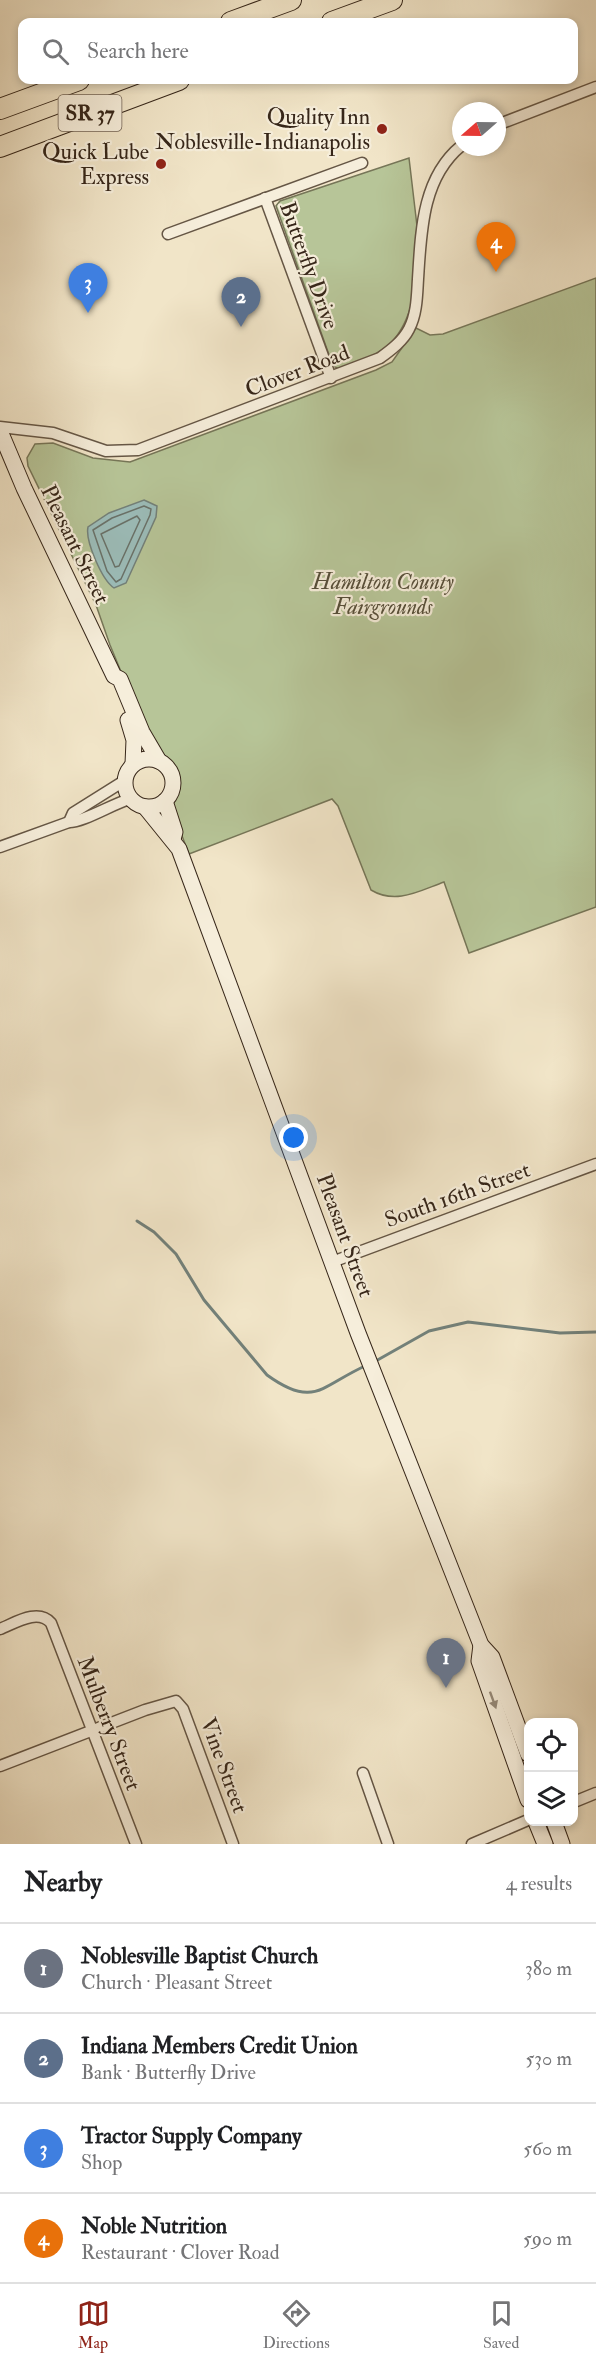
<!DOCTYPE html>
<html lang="en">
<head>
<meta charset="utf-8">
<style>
  body { margin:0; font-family:"IM FELL Double Pica",serif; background:#f6f6f6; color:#202124 }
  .controls { position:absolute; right:18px; bottom:18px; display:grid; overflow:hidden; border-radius:12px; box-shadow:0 3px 9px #0003 }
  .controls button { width:54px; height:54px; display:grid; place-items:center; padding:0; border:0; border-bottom:2px solid #e0e0e0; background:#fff; color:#202124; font:30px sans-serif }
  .compass { position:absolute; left:452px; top:102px; width:54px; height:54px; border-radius:50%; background:#fff; box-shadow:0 3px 9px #0003; rotate:250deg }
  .you { position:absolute; left:294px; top:1138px; width:21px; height:21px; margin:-15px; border:4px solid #fff; border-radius:50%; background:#1a73e8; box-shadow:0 0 0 9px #1a73e833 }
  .badge { display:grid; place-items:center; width:39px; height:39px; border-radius:50%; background:#8f2418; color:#fff; font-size:20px; font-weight:700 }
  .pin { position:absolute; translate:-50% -50px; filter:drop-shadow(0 2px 3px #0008) }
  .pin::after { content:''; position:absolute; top:32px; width:21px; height:18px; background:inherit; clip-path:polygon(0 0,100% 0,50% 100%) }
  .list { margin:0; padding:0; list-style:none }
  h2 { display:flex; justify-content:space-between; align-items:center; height:78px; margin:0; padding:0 24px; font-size:26px }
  h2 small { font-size:20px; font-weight:400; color:#757577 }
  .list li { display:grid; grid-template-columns:39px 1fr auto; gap:18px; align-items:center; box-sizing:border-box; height:90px; padding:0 24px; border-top:2px solid #e0e0e0 }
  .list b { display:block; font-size:22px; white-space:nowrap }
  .list p { margin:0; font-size:20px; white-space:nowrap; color:#757577 }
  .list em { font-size:20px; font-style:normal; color:#757577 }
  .icon { flex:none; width:33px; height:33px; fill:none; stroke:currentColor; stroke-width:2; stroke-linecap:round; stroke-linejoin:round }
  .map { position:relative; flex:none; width:596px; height:1844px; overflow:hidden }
  .search { position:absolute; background:#fff; box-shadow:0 3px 9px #0003; left:18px; right:18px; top:18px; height:66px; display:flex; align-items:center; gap:15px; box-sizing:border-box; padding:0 21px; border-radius:12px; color:#757577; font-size:22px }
  .sheet { height:438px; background:#fff }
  nav { display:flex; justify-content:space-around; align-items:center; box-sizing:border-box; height:84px; border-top:2px solid #e0e0e0; background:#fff; font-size:16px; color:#757577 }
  nav a { display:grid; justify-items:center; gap:3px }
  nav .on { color:#8f2418 }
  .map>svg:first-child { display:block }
  .green { fill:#b7c598; stroke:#767658; stroke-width:1.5 }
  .water { fill:#9cbebb; stroke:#73817a; stroke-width:1.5 }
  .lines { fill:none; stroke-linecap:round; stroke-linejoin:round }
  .shore { stroke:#69726a; stroke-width:1.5 }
  .stream { stroke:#73817a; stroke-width:3 }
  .street-casing { stroke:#655645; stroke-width:13 }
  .secondary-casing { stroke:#362619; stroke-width:17 }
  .highway-casing { stroke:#362619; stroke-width:22 }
  .street { stroke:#f6eedb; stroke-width:10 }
  .secondary { stroke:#f6eedb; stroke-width:15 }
  .highway { stroke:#f1e5c8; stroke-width:20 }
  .oneway { fill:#968a7a }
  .poi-dot { fill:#8f2418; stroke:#f6eedb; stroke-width:2 }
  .labels { text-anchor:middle; stroke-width:4.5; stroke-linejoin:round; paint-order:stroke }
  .shield { fill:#f6eedb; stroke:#706253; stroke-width:1.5 }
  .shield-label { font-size:21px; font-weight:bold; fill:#362619 }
  .poi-label { font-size:22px; fill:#362619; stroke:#f6eedb; text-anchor:end }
  .street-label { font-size:22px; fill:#362619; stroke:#f6eedb }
  .park-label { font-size:22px; font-style:italic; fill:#564e39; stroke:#f6eedb }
</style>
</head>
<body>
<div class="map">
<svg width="596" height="1844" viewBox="0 0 596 1844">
  <rect width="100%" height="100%" fill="#f1e5c8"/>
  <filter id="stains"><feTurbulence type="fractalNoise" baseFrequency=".00333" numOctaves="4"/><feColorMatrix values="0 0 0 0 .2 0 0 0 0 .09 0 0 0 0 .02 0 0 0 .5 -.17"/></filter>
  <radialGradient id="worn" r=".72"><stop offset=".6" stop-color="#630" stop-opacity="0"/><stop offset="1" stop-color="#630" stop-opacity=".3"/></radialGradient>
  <g class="green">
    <path d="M409,158l8,68 -6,80c-13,43 -33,48 -72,63l-6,-3 -57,-160 4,-5z"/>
    <path d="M596,278v629l-127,46 -25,-71c-25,9 -48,23 -73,8l-33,-84 -6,-7 -143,55 -17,-44 4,-33 -5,-12 -23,-28 -38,-92 -14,-40 -68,-139 -1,-8 8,-14 18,-1 40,15 37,4 246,-92 16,-8 24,-34 14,7 13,-1z"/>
  </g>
  <path class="water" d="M144,500l13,6 -1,11 -30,66 -12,5c-12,-8 -29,-47 -26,-61l21,-14z"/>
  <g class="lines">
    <g class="shore">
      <polygon points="144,506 151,509 150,515 121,579 116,582 107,571 93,530 112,518"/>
      <polygon points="137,516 140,520 119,566 115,567 101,534"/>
    </g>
    <g class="stream">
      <path d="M137,1221l17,11 22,22 28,46 63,75c47,34 54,11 98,-9"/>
      <polyline points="374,1362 429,1331 468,1322 560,1333 596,1332"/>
    </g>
    <g class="street-casing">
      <g id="street">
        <polyline points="497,125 596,87"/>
        <polyline points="265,198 331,378"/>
        <polyline points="168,234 362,163"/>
        <path d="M0,427l53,6 53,18 32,-1 242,-92c11,-8 23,-17 29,-29 8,-15 8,-34 9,-50 3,-47 4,-101 43,-133"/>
        <polyline points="69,822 73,813 124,781"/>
        <path d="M0,847l69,-25c15,0 43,-18 61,-23"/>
        <polyline points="332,1262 596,1164"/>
        <path d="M0,1629c15,-6 38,-21 51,-6l85,221"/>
        <polyline points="0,1766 145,1710 176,1701 183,1709 233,1844"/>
        <polyline points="363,1773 388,1844"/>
        <polyline points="574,1802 596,1793"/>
        <polyline points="472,1844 528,1820"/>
      </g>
    </g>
    <g class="secondary-casing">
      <g id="secondary">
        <polyline points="0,431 24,488 114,676 120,679 142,732 159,761"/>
        <polyline points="128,720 134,740 133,764"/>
        <circle cx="149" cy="783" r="24"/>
        <polyline points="165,801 175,832 173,839"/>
        <polyline points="145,807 179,849 358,1333 481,1645 492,1657 528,1754"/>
        <polyline points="481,1645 479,1661 528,1800"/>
        <polyline points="536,1822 545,1844"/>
        <polyline points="554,1822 562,1844"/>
      </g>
    </g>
    <g class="highway-casing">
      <g id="highway">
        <polyline points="231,22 291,0"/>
        <polyline points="332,22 392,0"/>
        <polyline points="0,109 79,80"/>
        <polyline points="0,147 179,80"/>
      </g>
    </g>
    <use href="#street" class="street"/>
    <use href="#secondary" class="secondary"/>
    <use href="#highway" class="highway"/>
  </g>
  <defs><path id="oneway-solid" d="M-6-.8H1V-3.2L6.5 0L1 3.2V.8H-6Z" transform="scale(1.5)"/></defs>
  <use class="oneway" href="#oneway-solid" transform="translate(493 1700) rotate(70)"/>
  <g class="poi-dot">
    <circle cx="382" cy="129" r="6"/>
    <circle cx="161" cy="164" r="6"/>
  </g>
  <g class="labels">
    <rect class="shield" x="58.5" y="95" width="63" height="36" rx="4.5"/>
    <g class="shield-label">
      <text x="90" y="120">SR 37</text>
    </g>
    <g class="poi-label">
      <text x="370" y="124">Quality Inn<tspan x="370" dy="25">Noblesville-Indianapolis</tspan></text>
      <text x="149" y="159">Quick Lube<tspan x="149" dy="25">Express</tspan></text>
    </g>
    <g class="street-label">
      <text transform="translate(310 265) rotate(70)" y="8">Butterfly Drive</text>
      <text transform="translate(297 370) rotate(-21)" y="8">Clover Road</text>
      <text transform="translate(76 544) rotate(64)" y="8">Pleasant Street</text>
      <text transform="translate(457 1194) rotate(-20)" y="8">South 16th Street</text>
      <text transform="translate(346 1235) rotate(70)" y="8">Pleasant Street</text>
      <text transform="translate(110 1723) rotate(69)" y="8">Mulberry Street</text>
      <text transform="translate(225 1765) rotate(70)" y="8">Vine Street</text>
    </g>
    <g class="park-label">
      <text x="383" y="589">Hamilton County<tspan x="383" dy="25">Fairgrounds</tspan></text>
    </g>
  </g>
  <rect width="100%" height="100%" filter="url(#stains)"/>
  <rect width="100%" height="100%" fill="url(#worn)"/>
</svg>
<div class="controls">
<button><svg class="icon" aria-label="locate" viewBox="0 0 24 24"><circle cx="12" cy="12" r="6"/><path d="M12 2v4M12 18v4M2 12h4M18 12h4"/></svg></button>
<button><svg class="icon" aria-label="layers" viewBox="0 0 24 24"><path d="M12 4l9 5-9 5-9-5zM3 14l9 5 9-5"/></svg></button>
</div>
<svg class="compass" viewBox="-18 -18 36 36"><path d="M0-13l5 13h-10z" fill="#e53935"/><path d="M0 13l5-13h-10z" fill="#757577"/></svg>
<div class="you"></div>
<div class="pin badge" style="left:446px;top:1688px;background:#6b7280">1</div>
<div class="pin badge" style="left:241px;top:327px;background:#5c6f8a">2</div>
<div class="pin badge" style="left:88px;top:313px;background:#3f7fe0">3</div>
<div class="pin badge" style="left:496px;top:272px;background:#e8710a">4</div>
<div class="search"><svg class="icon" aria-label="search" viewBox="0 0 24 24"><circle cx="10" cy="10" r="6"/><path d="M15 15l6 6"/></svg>Search here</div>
</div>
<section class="sheet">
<h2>Nearby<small>4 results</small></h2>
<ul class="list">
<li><span class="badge" style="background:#6b7280">1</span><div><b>Noblesville Baptist Church</b><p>Church · Pleasant Street</p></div><em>380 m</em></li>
<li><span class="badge" style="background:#5c6f8a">2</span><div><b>Indiana Members Credit Union</b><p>Bank · Butterfly Drive</p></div><em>530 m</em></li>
<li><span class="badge" style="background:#3f7fe0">3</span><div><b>Tractor Supply Company</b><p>Shop</p></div><em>560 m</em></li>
<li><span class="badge" style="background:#e8710a">4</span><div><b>Noble Nutrition</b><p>Restaurant · Clover Road</p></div><em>590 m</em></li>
</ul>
</section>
<nav>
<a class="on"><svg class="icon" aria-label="map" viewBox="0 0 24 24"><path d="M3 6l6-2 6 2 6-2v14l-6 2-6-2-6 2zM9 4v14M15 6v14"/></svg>Map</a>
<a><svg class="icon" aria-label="directions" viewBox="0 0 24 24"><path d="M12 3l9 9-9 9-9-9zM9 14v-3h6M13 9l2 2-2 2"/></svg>Directions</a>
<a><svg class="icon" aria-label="saved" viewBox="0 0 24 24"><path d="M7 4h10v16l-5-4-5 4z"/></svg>Saved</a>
</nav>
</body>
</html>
